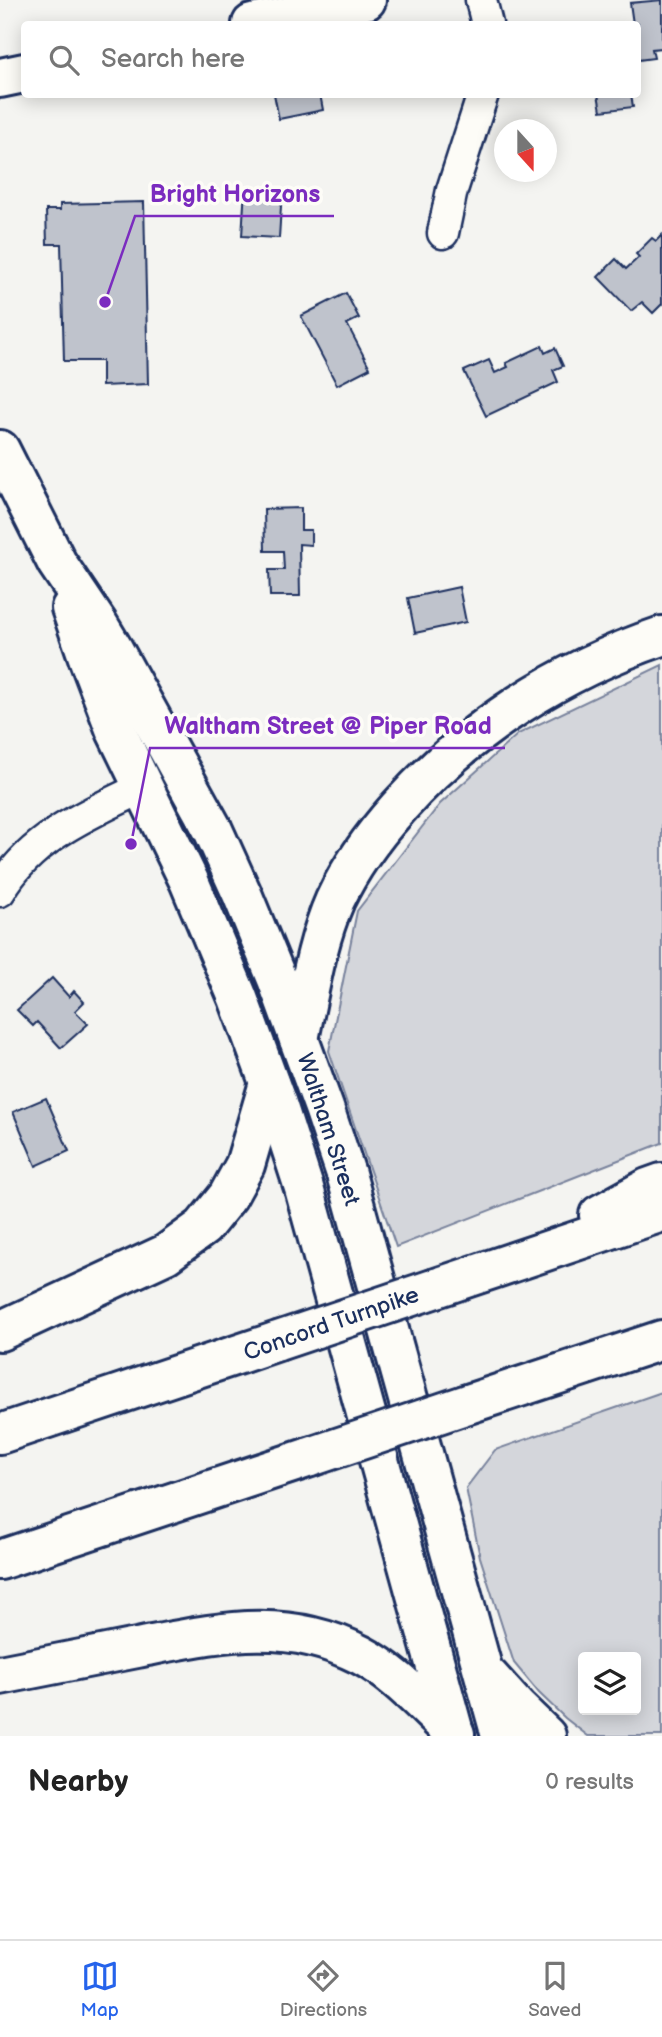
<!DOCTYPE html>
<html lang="en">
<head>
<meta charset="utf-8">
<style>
  body { margin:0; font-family:"Balsamiq Sans",sans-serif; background:#f2f2f2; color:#222 }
  .controls { position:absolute; right:21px; bottom:21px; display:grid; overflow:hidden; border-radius:7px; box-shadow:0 4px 18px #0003 }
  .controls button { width:63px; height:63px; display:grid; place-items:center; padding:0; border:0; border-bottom:2px solid #e0e0e0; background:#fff; color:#222; font:35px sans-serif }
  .compass { position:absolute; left:494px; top:119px; width:63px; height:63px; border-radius:50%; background:#fff; box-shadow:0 4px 18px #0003; rotate:159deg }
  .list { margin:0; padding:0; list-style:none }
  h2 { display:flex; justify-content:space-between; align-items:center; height:91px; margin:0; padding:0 28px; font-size:30px }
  h2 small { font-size:23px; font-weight:400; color:#767676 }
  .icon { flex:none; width:38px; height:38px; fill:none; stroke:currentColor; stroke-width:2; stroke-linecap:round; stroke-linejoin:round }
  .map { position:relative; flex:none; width:662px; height:1736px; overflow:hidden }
  .search { position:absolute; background:#fff; box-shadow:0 4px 18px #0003; left:21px; right:21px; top:21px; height:77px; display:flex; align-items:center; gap:18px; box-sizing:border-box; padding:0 24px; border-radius:7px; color:#767676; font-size:26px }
  .sheet { height:203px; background:#fff }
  nav { display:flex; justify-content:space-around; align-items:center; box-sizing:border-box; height:98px; border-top:2px solid #e0e0e0; background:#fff; font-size:19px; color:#767676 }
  nav a { display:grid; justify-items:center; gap:4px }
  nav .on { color:#2563eb }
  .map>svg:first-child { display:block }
  .green { fill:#d4d6db; stroke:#78829c; stroke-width:2; fill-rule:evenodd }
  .building { fill:#bfc3cc; stroke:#1b2f5e; stroke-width:2 }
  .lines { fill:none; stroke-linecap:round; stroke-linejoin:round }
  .minor-casing { stroke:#1b2f5e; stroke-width:35 }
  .secondary-casing { stroke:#1b2f5e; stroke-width:44 }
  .primary-casing { stroke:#1b2f5e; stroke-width:44 }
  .motorway-casing { stroke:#1b2f5e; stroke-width:44 }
  .minor { stroke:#fdfcf7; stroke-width:30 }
  .secondary { stroke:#fdfcf7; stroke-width:38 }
  .primary { stroke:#fdfcf7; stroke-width:38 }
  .motorway { stroke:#fdfcf7; stroke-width:38 }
  .motorway-bridge-casing { stroke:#1b2f5e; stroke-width:44; stroke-linecap:butt }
  .motorway-bridge { stroke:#fdfcf7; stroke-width:38 }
  .labels { text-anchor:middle; stroke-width:7; stroke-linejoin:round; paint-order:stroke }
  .street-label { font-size:23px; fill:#1b2f5e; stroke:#fdfcf7 }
  .leader { fill:none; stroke:#7b2cbf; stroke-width:2.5 }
  .callout-dot { fill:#7b2cbf; stroke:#fdfcf7; stroke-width:2.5 }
  .callout-label { font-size:24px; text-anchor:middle; font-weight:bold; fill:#7b2cbf; stroke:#fdfcf7; stroke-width:7; stroke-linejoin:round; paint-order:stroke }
</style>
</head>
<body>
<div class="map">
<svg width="662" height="1736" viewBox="0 0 662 1736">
  <rect width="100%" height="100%" fill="#f4f4f1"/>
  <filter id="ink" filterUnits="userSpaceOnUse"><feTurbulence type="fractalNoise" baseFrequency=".0143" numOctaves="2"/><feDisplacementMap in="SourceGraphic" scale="14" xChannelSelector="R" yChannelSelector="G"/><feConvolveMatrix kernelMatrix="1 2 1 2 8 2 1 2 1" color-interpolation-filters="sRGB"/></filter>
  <g filter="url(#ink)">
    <g class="green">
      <polygon points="662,665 662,1143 396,1247 329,1051 357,911 440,804 518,734"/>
      <path d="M662,1392v344h-74l-23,-18 -26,-25 -25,-30 -34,-106 -14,-69 29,-38zM583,1657h53v53h-53z"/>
    </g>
    <g class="building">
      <polygon points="662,0 662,48 652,49 654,58 638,60 638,24 633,24 630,3"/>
      <polygon points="274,94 320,94 323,110 279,119"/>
      <polygon points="598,94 631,94 633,107 601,111"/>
      <polygon points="245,188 282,190 279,238 242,236"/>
      <polygon points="144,202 148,384 102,386 102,361 64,361 61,244 47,244 46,210 60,210 60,204"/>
      <polygon points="662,235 662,304 653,313 642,302 631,311 598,277 616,259 626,269 639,257 636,254 652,238 656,241"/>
      <polygon points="346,293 359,318 347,324 370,368 337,385 301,316"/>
      <polygon points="542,346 545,353 555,348 563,366 553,370 558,382 486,416 464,371 489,360 495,373 508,367 506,363"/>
      <polygon points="301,508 301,530 311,530 311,545 299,544 300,596 270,596 269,570 284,570 283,551 265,551 264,509"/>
      <polygon points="459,587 466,622 415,633 408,598"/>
      <polygon points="52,978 69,997 74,991 84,1002 75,1011 88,1024 61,1048 37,1022 33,1026 17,1010"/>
      <polygon points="46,1098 69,1151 36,1166 13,1112"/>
    </g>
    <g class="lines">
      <g class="minor-casing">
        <g id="minor">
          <polyline points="481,0 487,24"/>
          <polyline points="443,233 452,190 483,94"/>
          <path d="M0,891c31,-54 90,-78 144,-104"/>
        </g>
      </g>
      <g class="secondary-casing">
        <g id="secondary">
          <polyline points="252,24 366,0"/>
          <polyline points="0,78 24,73"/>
        </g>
      </g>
      <g class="primary-casing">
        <g id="primary">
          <polyline points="0,450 57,563 98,624 113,649 213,830 242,894 277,979 324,1108 346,1174 501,1736"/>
          <polyline points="71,608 89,660 116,731 189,881 238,998 277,1104 304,1188 455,1736"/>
          <polyline points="489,1677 517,1708 546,1736"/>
        </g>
      </g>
      <g class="motorway-casing">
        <g id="motorway">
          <path d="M299,1039c10,-46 17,-96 36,-139 16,-34 38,-64 63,-92 71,-80 163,-138 264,-172"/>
          <polyline points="599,1215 648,1188 662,1183"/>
          <polyline points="436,1288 662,1212"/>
          <polyline points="0,1331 166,1254 203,1227 228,1196 245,1165 269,1083"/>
          <polyline points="468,1404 662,1340"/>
          <polyline points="0,1434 278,1341"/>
          <polyline points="0,1560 310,1457"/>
          <path d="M0,1675c46,-9 91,-18 137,-27 79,-15 147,-33 224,7 36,19 64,52 94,79"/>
        </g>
      </g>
      <use href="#minor" class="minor"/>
      <use href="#secondary" class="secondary"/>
      <use href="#primary" class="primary"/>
      <use href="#motorway" class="motorway"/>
      <g class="motorway-bridge-casing">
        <g id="motorway-bridge">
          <polyline points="278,1341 436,1288"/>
          <polyline points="310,1457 468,1404"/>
        </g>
      </g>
      <use href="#motorway-bridge" class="motorway-bridge"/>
    </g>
  </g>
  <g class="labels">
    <g class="street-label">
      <text transform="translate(329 1129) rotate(72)" y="8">Waltham Street</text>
      <text transform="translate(331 1323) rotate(-19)" y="8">Concord Turnpike</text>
    </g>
  </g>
  <path class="leader" d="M105 302L135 216H334M131 844L150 748H505"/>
  <g class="callout-dot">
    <circle cx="105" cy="302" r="7"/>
    <circle cx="131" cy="844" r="7"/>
  </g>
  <g class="callout-label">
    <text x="235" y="202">Bright Horizons</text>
    <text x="328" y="734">Waltham Street @ Piper Road</text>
  </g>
</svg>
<div class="controls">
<button><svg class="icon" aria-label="layers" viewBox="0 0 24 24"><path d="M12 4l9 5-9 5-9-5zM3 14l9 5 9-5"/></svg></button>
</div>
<svg class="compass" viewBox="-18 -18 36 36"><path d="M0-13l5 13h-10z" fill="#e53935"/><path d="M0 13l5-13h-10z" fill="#767676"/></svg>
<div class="search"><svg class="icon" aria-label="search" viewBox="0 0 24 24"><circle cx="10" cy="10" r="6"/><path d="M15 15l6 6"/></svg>Search here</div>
</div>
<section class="sheet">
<h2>Nearby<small>0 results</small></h2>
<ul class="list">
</ul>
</section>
<nav>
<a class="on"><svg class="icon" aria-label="map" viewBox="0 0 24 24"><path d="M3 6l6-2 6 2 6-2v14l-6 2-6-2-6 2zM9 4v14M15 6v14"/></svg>Map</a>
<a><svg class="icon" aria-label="directions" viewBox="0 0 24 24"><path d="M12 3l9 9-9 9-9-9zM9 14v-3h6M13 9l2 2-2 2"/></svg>Directions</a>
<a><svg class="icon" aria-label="saved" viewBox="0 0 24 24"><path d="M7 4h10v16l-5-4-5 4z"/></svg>Saved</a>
</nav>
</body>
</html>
